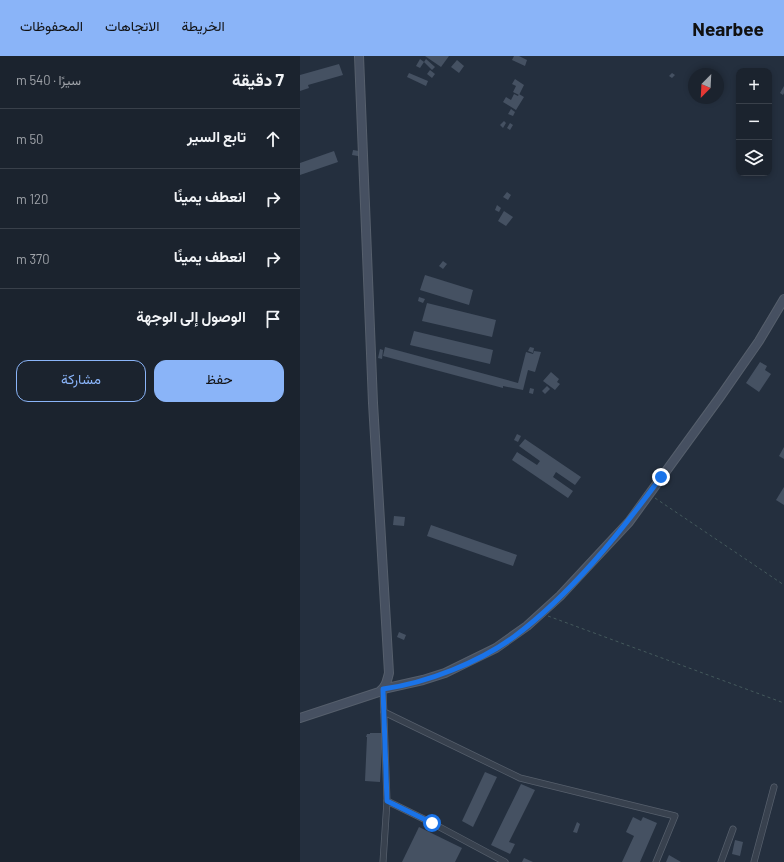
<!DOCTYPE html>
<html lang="ar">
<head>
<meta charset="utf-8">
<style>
  body { margin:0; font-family:Barlow,Vazirmatn,sans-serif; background:#282f3a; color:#f1f3f6; direction:rtl }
  .controls { position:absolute; right:12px; top:12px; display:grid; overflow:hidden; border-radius:8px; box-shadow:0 2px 6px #0003 }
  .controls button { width:36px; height:36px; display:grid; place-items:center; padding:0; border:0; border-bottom:1px solid #39404a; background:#1b232e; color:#f1f3f6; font:20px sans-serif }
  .compass { position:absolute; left:388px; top:12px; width:36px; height:36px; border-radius:50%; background:#1b232e; box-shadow:0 2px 6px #0003; rotate:204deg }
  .stop { position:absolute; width:12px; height:12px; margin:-9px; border:3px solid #1a73e8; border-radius:50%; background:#fff }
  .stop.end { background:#1a73e8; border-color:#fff; box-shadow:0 1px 4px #0008 }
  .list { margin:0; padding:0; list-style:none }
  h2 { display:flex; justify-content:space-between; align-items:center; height:52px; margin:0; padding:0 16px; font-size:17px }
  h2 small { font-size:13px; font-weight:400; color:#a0a4aa }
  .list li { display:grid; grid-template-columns:26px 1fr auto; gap:12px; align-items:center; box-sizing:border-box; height:60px; padding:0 16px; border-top:1px solid #39404a }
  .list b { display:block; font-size:15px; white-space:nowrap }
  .list em { font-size:13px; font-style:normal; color:#a0a4aa }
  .actions { display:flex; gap:8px; padding:12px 16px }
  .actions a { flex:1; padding:9px 0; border:1px solid #8ab4f8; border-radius:12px; text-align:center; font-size:14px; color:#8ab4f8 }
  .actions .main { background:#8ab4f8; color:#111 }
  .icon { flex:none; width:22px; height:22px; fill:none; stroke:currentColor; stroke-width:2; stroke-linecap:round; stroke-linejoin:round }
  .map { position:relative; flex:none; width:484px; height:806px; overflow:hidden; direction:ltr }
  header { display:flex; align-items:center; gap:24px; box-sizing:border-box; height:56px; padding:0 20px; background:#8ab4f8; color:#111 }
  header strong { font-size:19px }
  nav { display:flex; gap:22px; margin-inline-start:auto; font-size:14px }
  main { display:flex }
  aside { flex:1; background:#1b232e }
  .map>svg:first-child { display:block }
  .building { fill:#455162 }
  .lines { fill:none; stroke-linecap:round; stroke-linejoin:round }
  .minor-casing { stroke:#565f6c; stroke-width:7 }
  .secondary-casing { stroke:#565f6c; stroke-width:10 }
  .path { stroke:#44595c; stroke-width:1; stroke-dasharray:3 3; stroke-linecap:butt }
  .minor { stroke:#38414e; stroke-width:5.5 }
  .secondary { stroke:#465061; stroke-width:8 }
  .route { stroke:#1a73e8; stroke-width:5 }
</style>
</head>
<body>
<header>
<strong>Nearbee</strong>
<nav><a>الخريطة</a><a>الاتجاهات</a><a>المحفوظات</a></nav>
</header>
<main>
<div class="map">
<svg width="484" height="806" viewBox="0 0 484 806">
  <rect width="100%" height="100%" fill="#242f3e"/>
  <g class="building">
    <polygon points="125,0 149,0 141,11"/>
    <polygon points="214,0 219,0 227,4 225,10 212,4"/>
    <polygon points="120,3 124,6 120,12 116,10"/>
    <polygon points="126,3 135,11 132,14 124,6"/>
    <polygon points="157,4 164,10 159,17 151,11"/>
    <polygon points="39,8 43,19 8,29 9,32 0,35 0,19"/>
    <polygon points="130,14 135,18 132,22 127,18"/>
    <polygon points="109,17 128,25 126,30 107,21"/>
    <polygon points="372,17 375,19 372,22 369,20"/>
    <polygon points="215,23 224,29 219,39 213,36 216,30 212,28"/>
    <polygon points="484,30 484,37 483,39 480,37"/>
    <polygon points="214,38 218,40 219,38 224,41 216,54 203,46 206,41 211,44"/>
    <polygon points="211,53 215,56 213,60 208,58"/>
    <polygon points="204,65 206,67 203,72 200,69"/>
    <polygon points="210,67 213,69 210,74 207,72"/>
    <polygon points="53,94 59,95 58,100 52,99"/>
    <polygon points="34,95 38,106 0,119 0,107"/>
    <polygon points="207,136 211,139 208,144 203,141"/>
    <polygon points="197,149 201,152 199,156 195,154"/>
    <polygon points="204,155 213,161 206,170 198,165"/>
    <polygon points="143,205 147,208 143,213 139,210"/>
    <polygon points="125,219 173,234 169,249 120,234"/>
    <polygon points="119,241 125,243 123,247 118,245"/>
    <polygon points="127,247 196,264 192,281 122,265"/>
    <polygon points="114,275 193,294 190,308 110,289"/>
    <polygon points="85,291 218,327 226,296 233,298 234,295 241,296 235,316 228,314 223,334 203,330 203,332 83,300"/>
    <polygon points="230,291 234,292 233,297 228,295"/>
    <polygon points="80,293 83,294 82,303 78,302"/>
    <polygon points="460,306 467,310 465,314 471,318 459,336 446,327"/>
    <polygon points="251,316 259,323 257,326 260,328 255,334 243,325"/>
    <polygon points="247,330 250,333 245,338 242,335"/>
    <polygon points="230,332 234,333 233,338 229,337"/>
    <polygon points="217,378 221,380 218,386 214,384"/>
    <polygon points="225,383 281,421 275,429 256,416 253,421 273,435 268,442 212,404 217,396 237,409 240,405 219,390"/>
    <polygon points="484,391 484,403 479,400"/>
    <polygon points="484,431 484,449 476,444"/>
    <polygon points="94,460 105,461 104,470 93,469"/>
    <polygon points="131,469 217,499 213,510 127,480"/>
    <polygon points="99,576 106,579 104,584 97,581"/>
    <polygon points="70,677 83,677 80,726 65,725 67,681 70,681 66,681 67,678 70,678"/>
    <polygon points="185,716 197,721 173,771 162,765"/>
    <polygon points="221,728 235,734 209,786 215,788 210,798 191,789"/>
    <polygon points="333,761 341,765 343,761 357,767 340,806 322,806 334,780 326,776"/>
    <polygon points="277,766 280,768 277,777 273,776"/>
    <polygon points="119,771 162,792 155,806 102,806"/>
    <polygon points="435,784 443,786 440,800 432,798"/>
    <polygon points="369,799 381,806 366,806"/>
    <polygon points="224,802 233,806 222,806"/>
  </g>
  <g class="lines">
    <g class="minor-casing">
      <g id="minor">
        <polyline points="83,633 87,745 132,767 205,806"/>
        <polyline points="84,656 220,722 375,760 356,806"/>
        <polyline points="83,806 87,745"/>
        <polyline points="421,806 433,773"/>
        <polyline points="454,806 474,731"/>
      </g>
    </g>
    <g class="secondary-casing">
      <g id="secondary">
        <polyline points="83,633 123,624 145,617 196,592 227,570 260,540 329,466 420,341 459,285 484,243"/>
        <path d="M0,662l79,-26c7,-5 8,-11 10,-19l-16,-270 -14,-347"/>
      </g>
    </g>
    <g class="path">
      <polyline points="355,442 484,529"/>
      <polyline points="248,560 484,647"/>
    </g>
    <use href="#minor" class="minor"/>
    <use href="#secondary" class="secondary"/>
  </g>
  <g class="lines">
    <path class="route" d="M132,767l-45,-22 -4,-112c44,-6 97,-27 132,-53 56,-42 105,-103 146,-159"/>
  </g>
</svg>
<div class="controls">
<button>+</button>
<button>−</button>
<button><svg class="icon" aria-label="layers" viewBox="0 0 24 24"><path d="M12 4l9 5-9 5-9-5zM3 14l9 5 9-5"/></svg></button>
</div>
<svg class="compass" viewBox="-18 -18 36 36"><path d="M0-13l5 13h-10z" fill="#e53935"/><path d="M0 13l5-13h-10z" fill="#a0a4aa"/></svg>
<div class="stop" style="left:132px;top:767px"></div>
<div class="stop end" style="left:361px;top:421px"></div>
</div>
<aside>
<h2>7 دقيقة<small>سيرًا · 540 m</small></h2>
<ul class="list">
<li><svg class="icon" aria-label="ahead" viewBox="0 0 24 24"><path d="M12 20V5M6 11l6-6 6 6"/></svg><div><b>تابع السير</b></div><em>50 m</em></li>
<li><svg class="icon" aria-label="right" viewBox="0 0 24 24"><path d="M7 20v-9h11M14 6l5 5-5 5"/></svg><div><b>انعطف يمينًا</b></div><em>120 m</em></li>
<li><svg class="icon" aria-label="right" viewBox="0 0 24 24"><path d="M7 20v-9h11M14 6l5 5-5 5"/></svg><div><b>انعطف يمينًا</b></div><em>370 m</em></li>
<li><svg class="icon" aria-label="arrive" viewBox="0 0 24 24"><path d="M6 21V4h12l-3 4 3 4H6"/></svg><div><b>الوصول إلى الوجهة</b></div></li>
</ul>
<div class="actions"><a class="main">حفظ</a><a>مشاركة</a></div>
</aside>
</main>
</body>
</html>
